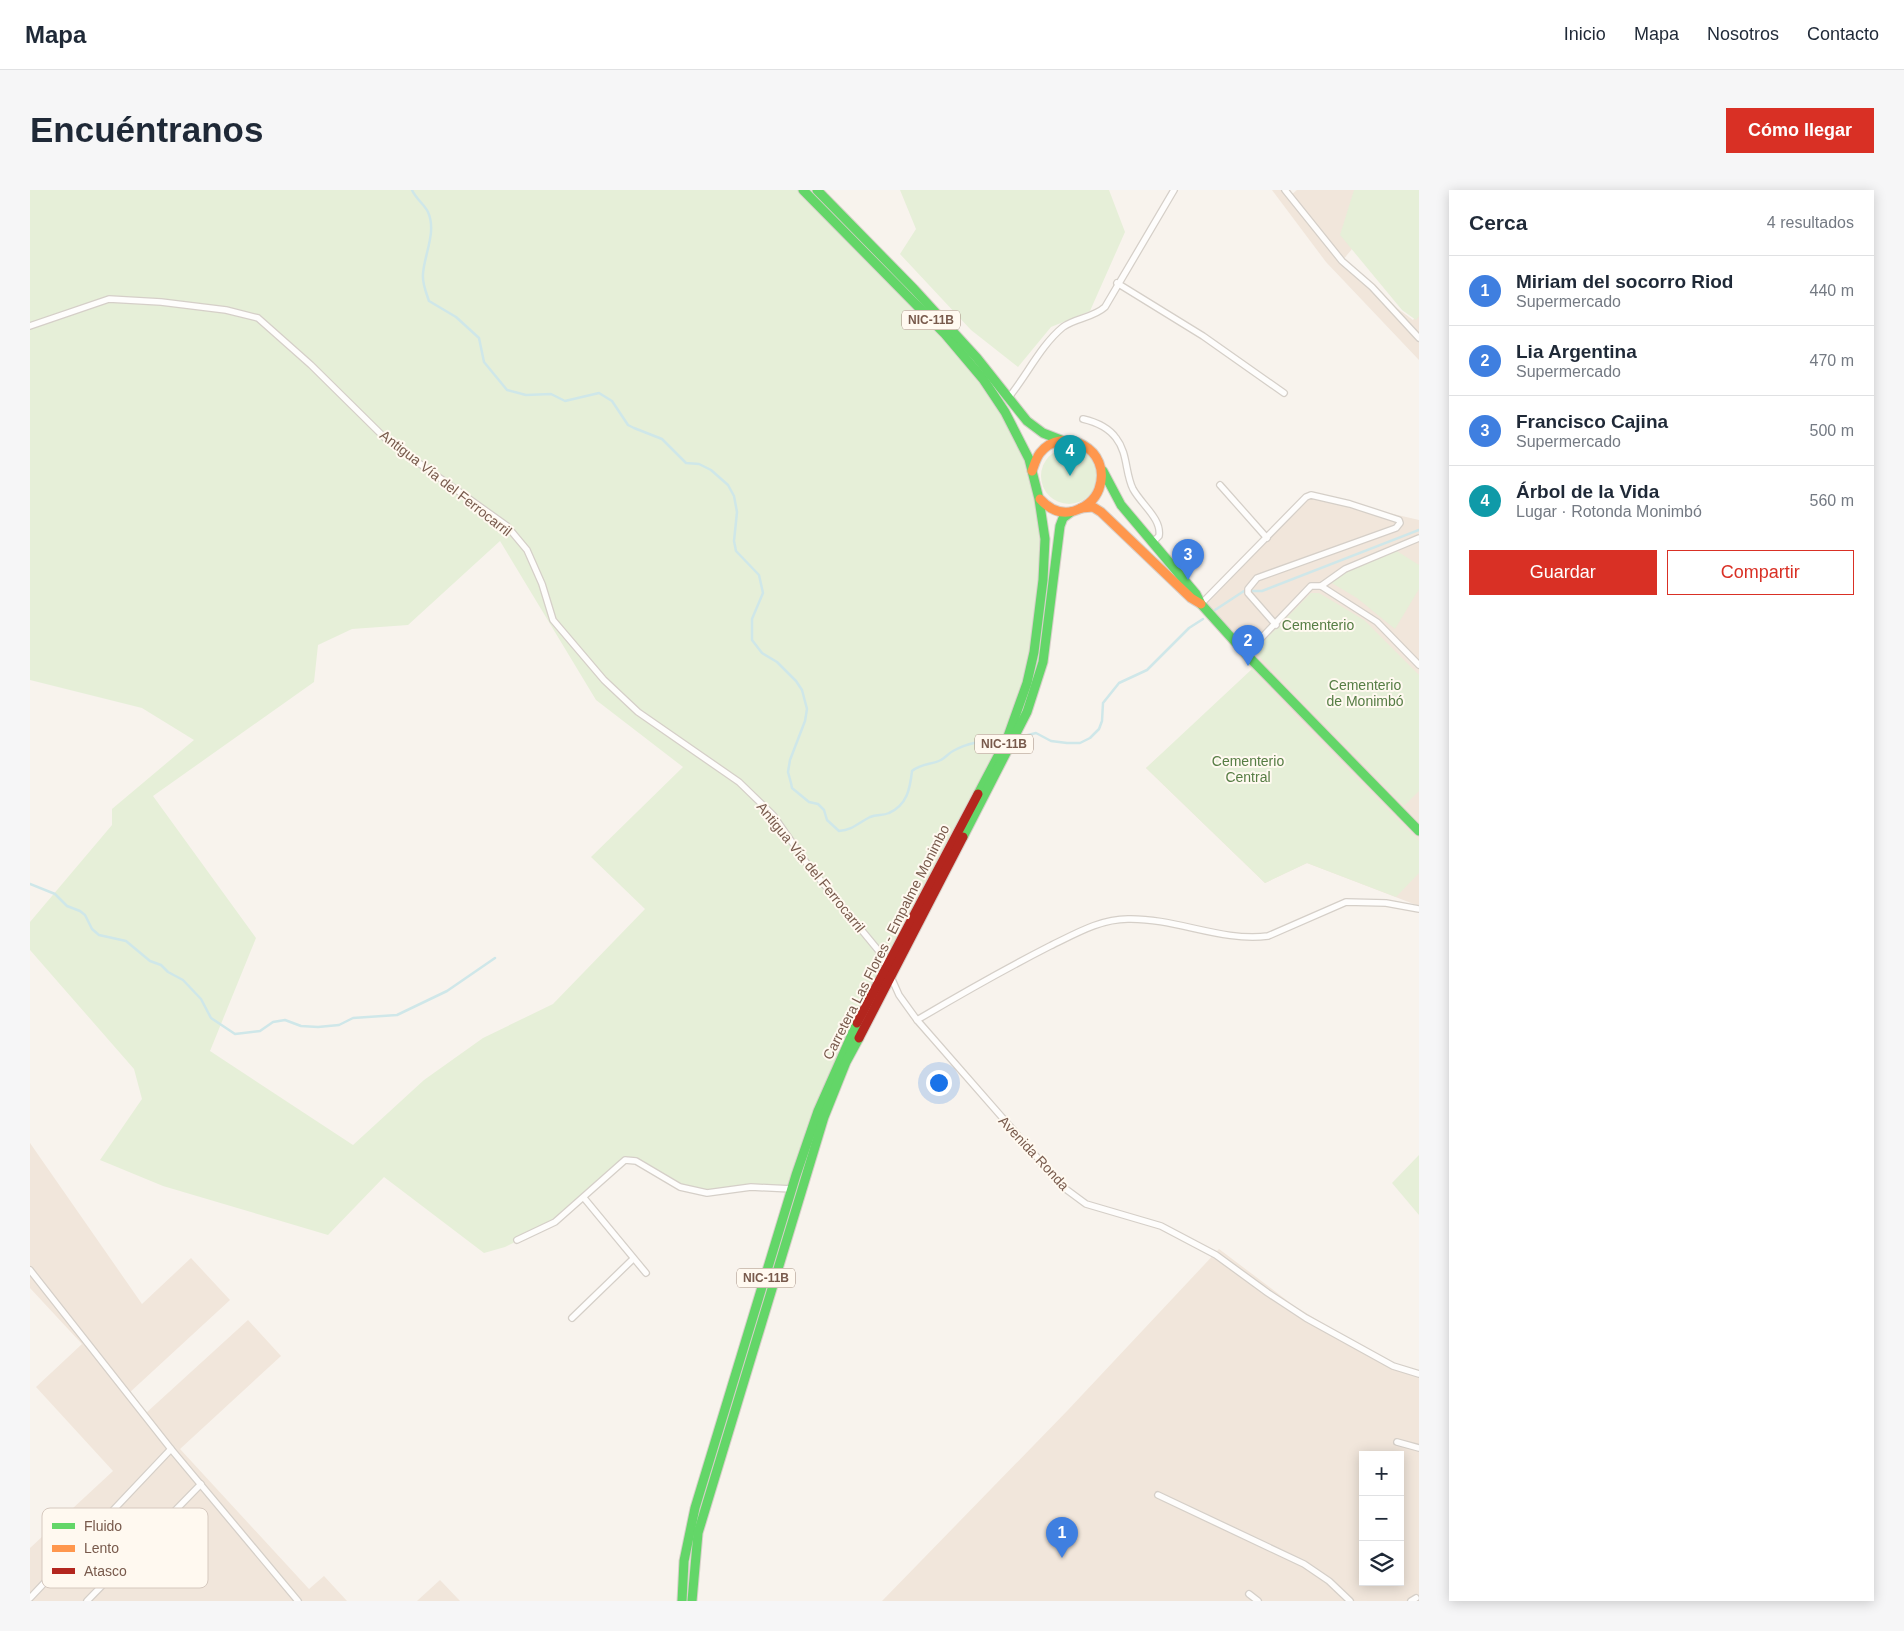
<!DOCTYPE html>
<html lang="es">
<head>
<meta charset="utf-8">
<style>
  body { margin:0; font-family:Helvetica,sans-serif; background:#f6f6f7; color:#1f2937 }
  .controls { position:absolute; right:15px; bottom:15px; display:grid; overflow:hidden; border-radius:0px; box-shadow:0 2px 12px #0003 }
  .controls button { width:45px; height:45px; display:grid; place-items:center; padding:0; border:0; border-bottom:1px solid #e0e1e3; background:#fff; color:#1f2937; font:25px sans-serif }
  .you { position:absolute; left:908px; top:892px; width:18px; height:18px; margin:-12px; border:4px solid #fff; border-radius:50%; background:#1a73e8; box-shadow:0 0 0 8px #1a73e833 }
  .badge { display:grid; place-items:center; width:32px; height:32px; border-radius:50%; background:#d93025; color:#fff; font-size:16px; font-weight:700 }
  .pin { position:absolute; translate:-50% -41px; filter:drop-shadow(0 1px 2px #0008) }
  .pin::after { content:''; position:absolute; top:26px; width:18px; height:15px; background:inherit; clip-path:polygon(0 0,100% 0,50% 100%) }
  .list { margin:0; padding:0; list-style:none }
  h2 { display:flex; justify-content:space-between; align-items:center; height:65px; margin:0; padding:0 20px; font-size:21px }
  h2 small { font-size:16px; font-weight:400; color:#747a83 }
  .list li { display:grid; grid-template-columns:32px 1fr auto; gap:15px; align-items:center; box-sizing:border-box; height:70px; padding:0 20px; border-top:1px solid #e0e1e3 }
  .list b { display:block; font-size:19px; white-space:nowrap }
  .list p { margin:0; font-size:16px; white-space:nowrap; color:#747a83 }
  .list em { font-size:16px; font-style:normal; color:#747a83 }
  .actions { display:flex; gap:10px; padding:15px 20px }
  .actions a { flex:1; padding:11px 0; border:1px solid #d93025; border-radius:0px; text-align:center; font-size:18px; color:#d93025 }
  .actions .main { background:#d93025; color:#fff }
  .icon { flex:none; width:28px; height:28px; fill:none; stroke:currentColor; stroke-width:2; stroke-linecap:round; stroke-linejoin:round }
  .map { position:relative; flex:none; width:1389px; height:1411px; overflow:hidden; border-radius:0px }
  header { display:flex; align-items:center; gap:30px; box-sizing:border-box; height:70px; padding:0 25px; background:#fff; border-bottom:1px solid #e0e1e3 }
  header strong { font-size:24px }
  nav { display:flex; gap:28px; margin-inline-start:auto; font-size:18px }
  .intro { display:flex; align-items:center; justify-content:space-between; box-sizing:border-box; height:120px; padding:0 30px }
  h1 { margin:0; font-size:35px }
  .button { padding:12px 22px; border-radius:0px; background:#d93025; color:#fff; font-size:18px; font-weight:700 }
  main { display:flex; gap:30px; padding:0 30px }
  aside { flex:1; background:#fff; border-radius:0px; box-shadow:0 2px 12px #0003 }
  .map>svg:first-child { display:block }
  .residential { fill:#f1e6db; fill-rule:evenodd }
  .green { fill:#e6efd8; fill-rule:evenodd }
  .lines { fill:none; stroke-linecap:round; stroke-linejoin:round }
  .stream { stroke:#cfe7e9; stroke-width:2.5 }
  .street-casing { stroke:#d5cfc8; stroke-width:8 }
  .fast-casing { stroke:#d8d0ca; stroke-width:11 }
  .slow-casing { stroke:#d8d0ca; stroke-width:11 }
  .jam-casing { stroke:#d8d0ca; stroke-width:11 }
  .street { stroke:#fefdfc; stroke-width:5.5 }
  .fast { stroke:#63d668; stroke-width:9 }
  .slow { stroke:#ff974d; stroke-width:9 }
  .jam { stroke:#b3261e; stroke-width:9 }
  .labels { text-anchor:middle; stroke-width:4; stroke-linejoin:round; paint-order:stroke }
  .shield { fill:#fff9f0; stroke:#a08a7d; stroke-width:1 }
  .shield-label { font-size:12px; font-weight:bold; fill:#785a4c }
  .street-label { font-size:14px; fill:#785a4c; stroke:#fff9f0 }
  .park-label { font-size:14px; fill:#567d44; stroke:#fff9f0 }
  .key { fill:#fff9f0; stroke:#d6c9bf; stroke-width:1 }
  .key-label { font-size:14px; fill:#785a4c }
</style>
</head>
<body>
<header>
<strong>Mapa</strong>
<nav><a>Inicio</a><a>Mapa</a><a>Nosotros</a><a>Contacto</a></nav>
</header>
<div class="intro"><h1>Encuéntranos</h1><a class="button">Cómo llegar</a></div>
<main>
<div class="map">
<svg width="1389" height="1411" viewBox="0 0 1389 1411">
  <rect width="100%" height="100%" fill="#f8f3ed"/>
  <g class="residential">
    <polygon points="1242,0 1255,0 1260,6 1267,0 1335,0 1341,36 1312,71 1349,105 1383,130 1389,122 1389,170 1296,72"/>
    <polygon points="1281,305 1389,330 1389,716 1277,673 1235,693 1116,578 1224,482 1171,420"/>
    <polygon points="0,953 112,1114 161,1068 200,1110 98,1204 116,1223 218,1130 251,1166 150,1259 279,1399 294,1386 317,1411 0,1411 0,1358 83,1281 6,1197 52,1154 0,1098"/>
    <path d="M1189,1059l74,56 100,61 26,8v227h-537l186,-191zM1333,1265h37v127h-37z"/>
    <polygon points="410,1390 430,1411 387,1411"/>
  </g>
  <g class="green">
    <path d="M0,0h774l141,144 71,98 27,90 -9,130 -27,87 -143,269 -72,181 -17,-2 -68,6 -27,-6 -30,-19 -24,-8 -71,62 -50,25 -21,6 -100,-76 -56,58 -165,-49 -63,-26 42,-61 -8,-30 -104,-119v-28l82,-97v-16l82,-69 -52,-32 -112,-28zM470,351l96,159 87,67 -92,90 54,52 -92,95 -70,34 -59,42 -71,65 -143,-94 46,-113 -103,-142 161,-114 4,-37 34,-16 56,-4z"/>
    <polygon points="870,0 1079,0 1095,42 1060,121 1021,137 988,177 941,140 870,64 886,39"/>
    <polygon points="1324,0 1389,0 1389,126 1386,130 1372,120 1310,45"/>
    <circle cx="1039" cy="286" r="28"/>
    <polygon points="1362,358 1389,375 1389,399 1365,439 1327,408 1300,392 1305,385"/>
    <polygon points="1281,403 1289,403 1334,430 1389,485 1389,601 1374,616 1224,461"/>
    <polygon points="1222,479 1267,528 1389,651 1389,683 1366,707 1277,673 1235,693 1116,578"/>
    <polygon points="1389,965 1389,1025 1362,993"/>
  </g>
  <g class="lines">
    <g class="stream">
      <path d="M382,0c4,9 12,14 16,22 9,20 -4,43 -5,62 -1,9 3,18 6,27l27,16 23,21 5,24 23,28 19,5 25,-1 14,7 34,-8 13,8 16,24 6,3 28,11 24,24 13,1 12,6 17,15 6,11 3,16 -3,29 2,10 23,24 4,18 -11,26v21l10,13 15,9 19,19 6,9 5,19 -2,12 -15,39 -2,12 3,11 1,5 17,14 9,2 6,6 3,10 12,11c14,-1 19,-8 31,-14 7,-3 13,-1 19,-4 18,-8 21,-24 23,-42 10,-8 19,-6 29,-11 4,-2 8,-7 12,-9 16,-9 32,-11 49,-11"/>
      <polyline points="1220,401 1232,401 1389,340"/>
      <polyline points="1185,420 1214,401"/>
      <polyline points="994,546 1006,543 1021,551 1037,553 1050,553 1060,548 1069,539 1072,531 1073,513 1089,493 1117,480 1159,438 1173,429"/>
      <polyline points="0,694 25,704 37,716 50,721 55,725 62,739 69,745 96,751 120,771 131,775 138,782 153,790 171,809 181,828 205,844 230,841 243,832 255,830 271,836 288,837 309,835 323,828 367,825 417,801 465,768"/>
    </g>
    <g class="street-casing">
      <g id="street">
        <polyline points="1255,0 1312,71 1342,97 1389,148"/>
        <polyline points="1087,93 1173,146 1254,203"/>
        <polyline points="0,136 79,109 131,112 196,120 228,128 281,175 358,251 477,336 497,360 512,394 523,430 574,490 608,522 709,592 743,625 778,675 848,760 856,776"/>
        <path d="M979,207c18,-22 32,-52 54,-70 12,-9 30,-9 42,-20l69,-117"/>
        <path d="M1053,229c13,3 25,8 33,19 12,15 9,35 17,51 8,15 29,30 26,47l-7,7"/>
        <polyline points="1190,295 1237,348"/>
        <polyline points="1291,396 1315,379 1389,348"/>
        <polyline points="1171,414 1276,307 1281,305 1320,314 1369,330 1370,333 1366,338 1227,388 1218,399 1218,403 1246,435"/>
        <polyline points="1216,464 1281,396 1291,396 1347,432 1389,475"/>
        <polyline points="861,787 869,805 887,830 1033,997 1056,1014 1131,1036 1186,1065 1238,1103 1276,1128 1363,1176 1389,1184"/>
        <path d="M887,830c44,-26 88,-51 133,-74 25,-12 50,-27 78,-27 48,-1 93,23 140,17l78,-34 40,1 33,6"/>
        <polyline points="554,1008 616,1083"/>
        <polyline points="487,1050 525,1032 595,970 606,971 650,997 677,1003 721,997 762,999"/>
        <polyline points="0,1080 141,1259 268,1411"/>
        <polyline points="542,1128 603,1069"/>
        <polyline points="1367,1252 1389,1258"/>
        <polyline points="1128,1305 1274,1374 1299,1391 1320,1411"/>
        <polyline points="1219,1404 1228,1411"/>
        <polyline points="0,1408 141,1259"/>
        <polyline points="57,1411 171,1294"/>
        <polyline points="1381,1411 1386,1408"/>
      </g>
    </g>
    <g class="fast-casing">
      <g id="fast">
        <polyline points="773,0 915,144 953,189 975,222 999,269 1009,309 1015,349 1013,390 1004,462 997,493 977,549 948,604"/>
        <polyline points="787,0 884,99 947,168 997,231 1013,243 1031,250"/>
        <polyline points="1073,281 1091,315 1166,404 1171,414 1216,464 1389,641"/>
        <polyline points="933,647 997,522 1013,472 1030,336 1033,328 1041,322"/>
        <polyline points="652,1411 654,1371 665,1318 766,985 788,921 827,833"/>
        <polyline points="662,1411 668,1343 794,927 816,872 829,848"/>
      </g>
    </g>
    <g class="slow-casing">
      <g id="slow">
        <path d="M1002,281c2,-5 4,-13 8,-18 23,-29 73,-4 59,36 -4,11 -14,19 -25,22 -14,4 -25,-2 -34,-12"/>
        <polyline points="1051,318 1063,317 1071,322 1161,408 1171,414"/>
      </g>
    </g>
    <g class="jam-casing">
      <g id="jam">
        <polyline points="827,833 948,604"/>
        <polyline points="829,848 933,647"/>
      </g>
    </g>
    <use href="#street" class="street"/>
    <use href="#fast" class="fast"/>
    <use href="#slow" class="slow"/>
    <use href="#jam" class="jam"/>
  </g>
  <g class="labels">
    <g class="shield">
      <rect x="872" y="120.5" width="58" height="19" rx="4"/>
      <rect x="945" y="544.5" width="58" height="19" rx="4"/>
      <rect x="707" y="1078.5" width="58" height="19" rx="4"/>
    </g>
    <g class="shield-label">
      <text x="901" y="134">NIC-11B</text>
      <text x="974" y="558">NIC-11B</text>
      <text x="736" y="1092">NIC-11B</text>
    </g>
    <g class="street-label">
      <text transform="translate(416 293) rotate(38)" y="5">Antigua Vía del Ferrocarril</text>
      <text transform="translate(781 677) rotate(51)" y="5">Antigua Vía del Ferrocarril</text>
      <text transform="translate(856 752) rotate(-63)" y="5">Carretera Las Flores - Empalme Monimbo</text>
      <text transform="translate(1004 963) rotate(47)" y="5">Avenida Ronda</text>
    </g>
    <g class="park-label">
      <text x="1288" y="440">Cementerio</text>
      <text x="1335" y="500">Cementerio<tspan x="1335" dy="16">de Monimbó</tspan></text>
      <text x="1218" y="576">Cementerio<tspan x="1218" dy="16">Central</tspan></text>
    </g>
  </g>
  <rect x="12" y="1318" width="166" height="80" rx="8" class="key"/>
  <rect x="22" y="1333" width="23" height="6" fill="#63d668"/>
  <rect x="22" y="1355" width="23" height="7" fill="#ff974d"/>
  <rect x="22" y="1378" width="23" height="6" fill="#b3261e"/>
  <g class="key-label">
    <text x="54" y="1341">Fluido</text>
    <text x="54" y="1363">Lento</text>
    <text x="54" y="1386">Atasco</text>
  </g>
</svg>
<div class="controls">
<button>+</button>
<button>−</button>
<button><svg class="icon" aria-label="layers" viewBox="0 0 24 24"><path d="M12 4l9 5-9 5-9-5zM3 14l9 5 9-5"/></svg></button>
</div>
<div class="you"></div>
<div class="pin badge" style="left:1032px;top:1368px;background:#3f7fe0">1</div>
<div class="pin badge" style="left:1218px;top:476px;background:#3f7fe0">2</div>
<div class="pin badge" style="left:1158px;top:390px;background:#3f7fe0">3</div>
<div class="pin badge" style="left:1040px;top:286px;background:#0f9aa8">4</div>
</div>
<aside>
<h2>Cerca<small>4 resultados</small></h2>
<ul class="list">
<li><span class="badge" style="background:#3f7fe0">1</span><div><b>Miriam del socorro Riod</b><p>Supermercado</p></div><em>440 m</em></li>
<li><span class="badge" style="background:#3f7fe0">2</span><div><b>Lia Argentina</b><p>Supermercado</p></div><em>470 m</em></li>
<li><span class="badge" style="background:#3f7fe0">3</span><div><b>Francisco Cajina</b><p>Supermercado</p></div><em>500 m</em></li>
<li><span class="badge" style="background:#0f9aa8">4</span><div><b>Árbol de la Vida</b><p>Lugar · Rotonda Monimbó</p></div><em>560 m</em></li>
</ul>
<div class="actions"><a class="main">Guardar</a><a>Compartir</a></div>
</aside>
</main>
</body>
</html>
